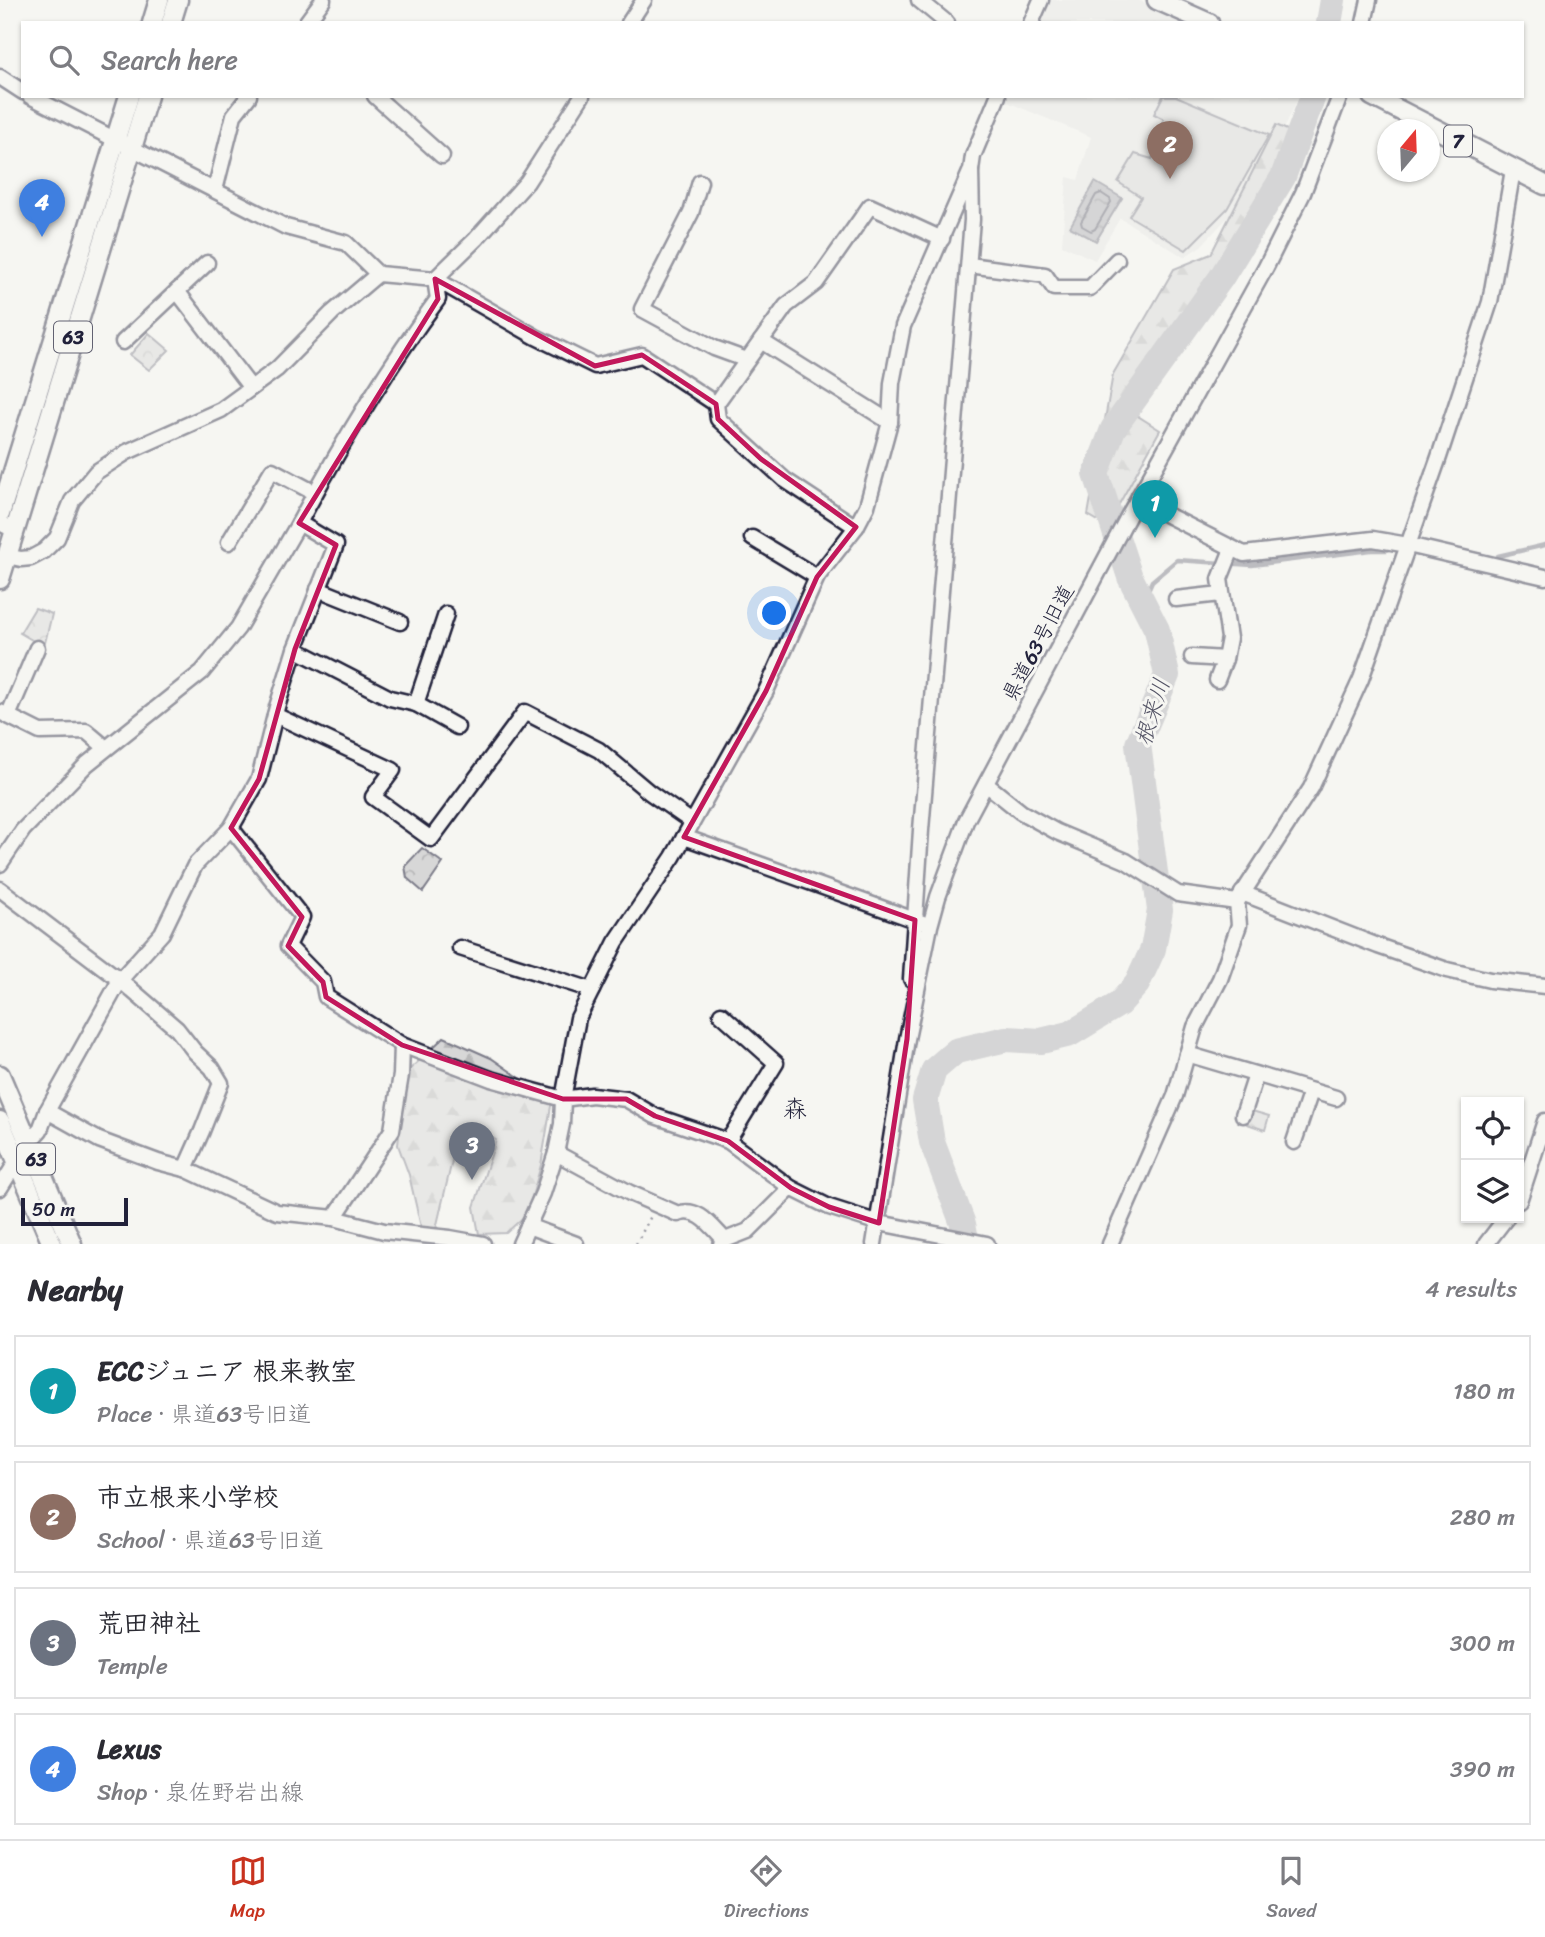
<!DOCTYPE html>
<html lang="en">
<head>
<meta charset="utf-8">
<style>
  body { margin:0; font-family:Sriracha,"Klee One",sans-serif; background:#f7f7f7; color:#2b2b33 }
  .controls { position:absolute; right:21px; bottom:21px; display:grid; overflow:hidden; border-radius:0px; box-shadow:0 2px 5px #0004 }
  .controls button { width:63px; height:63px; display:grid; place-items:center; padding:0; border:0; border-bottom:2px solid #e1e1e2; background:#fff; color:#2b2b33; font:35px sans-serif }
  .compass { position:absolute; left:1377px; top:119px; width:63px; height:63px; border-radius:50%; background:#fff; box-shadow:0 2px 5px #0004; rotate:19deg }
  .scale { position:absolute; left:21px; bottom:18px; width:107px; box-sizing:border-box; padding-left:7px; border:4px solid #22223b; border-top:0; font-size:19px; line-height:24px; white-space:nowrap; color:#22223b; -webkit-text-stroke:5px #f6f6f2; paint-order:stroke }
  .you { position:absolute; left:775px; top:614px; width:24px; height:24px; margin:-18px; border:5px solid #fff; border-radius:50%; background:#1a73e8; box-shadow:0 0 0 10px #1a73e833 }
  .badge { display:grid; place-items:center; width:46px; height:46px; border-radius:50%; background:#c8321e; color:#fff; font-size:23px; font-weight:700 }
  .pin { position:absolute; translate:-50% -58px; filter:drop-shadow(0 2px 4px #0008) }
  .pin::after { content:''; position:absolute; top:37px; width:24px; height:21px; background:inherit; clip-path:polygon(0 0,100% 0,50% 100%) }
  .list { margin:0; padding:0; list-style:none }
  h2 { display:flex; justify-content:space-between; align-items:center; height:91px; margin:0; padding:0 28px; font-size:30px }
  h2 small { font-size:23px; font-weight:400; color:#7c7c81 }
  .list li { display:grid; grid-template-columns:46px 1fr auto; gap:21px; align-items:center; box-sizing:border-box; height:112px; margin:0 14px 14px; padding:0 14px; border:2px solid #e1e1e2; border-radius:0px }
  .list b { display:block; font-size:26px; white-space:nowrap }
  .list p { margin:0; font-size:23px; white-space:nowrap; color:#7c7c81 }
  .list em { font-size:23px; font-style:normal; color:#7c7c81 }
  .icon { flex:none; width:38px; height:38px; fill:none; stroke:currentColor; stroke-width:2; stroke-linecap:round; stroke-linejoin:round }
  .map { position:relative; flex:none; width:1545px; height:1244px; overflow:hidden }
  .search { position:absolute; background:#fff; box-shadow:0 2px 5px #0004; left:21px; right:21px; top:21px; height:77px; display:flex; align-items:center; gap:18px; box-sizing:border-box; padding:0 24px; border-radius:0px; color:#7c7c81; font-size:26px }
  .sheet { height:595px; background:#fff }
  nav { display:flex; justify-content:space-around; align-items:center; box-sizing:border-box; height:98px; border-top:2px solid #e1e1e2; background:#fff; font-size:19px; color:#7c7c81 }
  nav a { display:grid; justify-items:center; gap:4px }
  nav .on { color:#c8321e }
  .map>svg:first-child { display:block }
  .built { fill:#e6e6e4 }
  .forest { fill:url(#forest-firs); stroke:#7c7c89; stroke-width:2 }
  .park { fill:url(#park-crowns); stroke:#7c7c89; stroke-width:2 }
  .pitch { fill:#d7d7d7; stroke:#7c7c89; stroke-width:2 }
  .water { fill:url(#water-ripples); stroke:#757583; stroke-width:2 }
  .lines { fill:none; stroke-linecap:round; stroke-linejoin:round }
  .shore { stroke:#5a5a6b; stroke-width:2 }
  .stream { stroke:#757583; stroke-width:4.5 }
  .river { stroke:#adadb3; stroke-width:26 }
  .minor-casing { stroke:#22223b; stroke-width:19 }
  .major-casing { stroke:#22223b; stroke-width:23 }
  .path { stroke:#22223b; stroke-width:2.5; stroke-dasharray:2 5; stroke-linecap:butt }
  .minor { stroke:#f6f6f2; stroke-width:14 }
  .major { stroke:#f6f6f2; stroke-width:18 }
  .marked { fill:none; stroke:#c2185b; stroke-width:5; stroke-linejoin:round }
  .labels { text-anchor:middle; stroke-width:6; stroke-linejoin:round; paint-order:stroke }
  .shield { fill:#f6f6f2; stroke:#626272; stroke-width:2 }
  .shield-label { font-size:19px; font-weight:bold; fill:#22223b }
  .street-label { font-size:21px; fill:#22223b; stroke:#f6f6f2 }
  .water-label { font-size:23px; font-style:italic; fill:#535365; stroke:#f6f6f2 }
  .quarter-label { font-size:24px; fill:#22223b; stroke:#f6f6f2 }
</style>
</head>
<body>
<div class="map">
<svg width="1545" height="1244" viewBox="0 0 1545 1244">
  <defs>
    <pattern id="forest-firs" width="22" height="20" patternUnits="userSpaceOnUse" patternTransform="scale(1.75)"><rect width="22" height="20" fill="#d7d7d7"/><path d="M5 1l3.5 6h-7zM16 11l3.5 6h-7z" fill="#b8b8b9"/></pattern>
    <pattern id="park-crowns" width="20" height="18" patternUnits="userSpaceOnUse" patternTransform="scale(1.75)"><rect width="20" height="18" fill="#d7d7d7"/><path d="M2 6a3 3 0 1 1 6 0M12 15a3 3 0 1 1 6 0" fill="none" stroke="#b8b8b9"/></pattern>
    <pattern id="water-ripples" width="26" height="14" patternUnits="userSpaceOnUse" patternTransform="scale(1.75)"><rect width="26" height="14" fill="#adadb3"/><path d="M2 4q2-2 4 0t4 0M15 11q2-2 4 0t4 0" fill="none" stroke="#8c8c93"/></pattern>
  </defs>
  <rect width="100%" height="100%" fill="#f6f6f2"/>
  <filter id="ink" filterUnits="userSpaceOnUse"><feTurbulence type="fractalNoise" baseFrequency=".0143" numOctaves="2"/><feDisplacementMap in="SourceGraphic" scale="14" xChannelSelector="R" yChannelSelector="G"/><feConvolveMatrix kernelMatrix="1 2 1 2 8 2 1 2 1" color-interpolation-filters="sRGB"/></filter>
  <g filter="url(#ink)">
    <g class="built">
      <polygon points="1047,0 1138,0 1190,23 1038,23"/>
      <polygon points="1007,96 1299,96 1258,185 1201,246 1184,257 1120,218 1095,260 1062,245 1067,177 1078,180 1091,137 1005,101"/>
    </g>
    <g class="forest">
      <path d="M1276,125l18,8c-7,18 -13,38 -22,54 -42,71 -96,133 -141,201l7,28 22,14 -53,96 -19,-11 25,-141 61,-105 37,-15z"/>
      <polygon points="444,1037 491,1058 552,1100 541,1165 527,1214 506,1233 479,1234 474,1207 496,1140 475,1129 456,1144 436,1229 421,1227 409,1175 398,1145 406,1073"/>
    </g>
    <g class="park">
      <polygon points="149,333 169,350 149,370 130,355"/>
      <polygon points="35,608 52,614 44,647 20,633"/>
      <polygon points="422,848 443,863 423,892 407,878 405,866"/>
      <polygon points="1252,1111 1269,1116 1265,1130 1247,1124"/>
    </g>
    <polygon class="pitch" points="1163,96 1176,96 1269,135 1227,209 1186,250 1129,216 1141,197 1118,182 1135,154 1152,159 1164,119 1154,114"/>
    <polygon class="water" points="1095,182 1122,198 1096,241 1070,227"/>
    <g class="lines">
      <polygon class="shore" points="1101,193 1110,199 1111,202 1095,229 1091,231 1082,226 1081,222 1096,195"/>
      <g class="stream">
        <polyline points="1498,556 1545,545"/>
        <polyline points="1143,601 1152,581 1177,560 1252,565 1371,550 1387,550"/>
      </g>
      <g class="river">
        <polyline points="1329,23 1333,0"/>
        <polyline points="967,1244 963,1224 932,1142 925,1100 934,1070 956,1051 1006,1039 1041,1041 1070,1034 1119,1004 1137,984 1153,949 1160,910 1138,744 1167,675 1157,630 1130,577 1096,474 1113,429 1221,278 1283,177 1313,96"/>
      </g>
      <g class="minor-casing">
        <g id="minor">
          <polyline points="919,0 947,23"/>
          <polyline points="306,23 323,0"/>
          <polyline points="629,23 644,0"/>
          <polyline points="1031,23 1041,0"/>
          <polyline points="1364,23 1369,0"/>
          <polyline points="0,77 23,92"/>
          <polyline points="30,96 286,227 346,243 378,274 435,279 536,337 595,366 642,355 716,404 786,306 816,283 870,206 942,239"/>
          <polyline points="375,96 442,156"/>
          <polyline points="700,182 691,213 642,309 714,348 747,360"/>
          <polyline points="215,190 234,115 249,96"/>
          <polyline points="969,265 1045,275 1054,288 1090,288 1117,260"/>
          <polyline points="435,279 476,239 527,182 582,96"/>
          <polyline points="177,291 251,388"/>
          <polyline points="761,341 890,422"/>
          <polyline points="123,342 207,263"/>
          <polyline points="716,404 718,419 785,480 856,527"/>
          <polyline points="1139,496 1167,515 1244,554 1373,539 1408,545 1545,577"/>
          <polyline points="0,523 14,530"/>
          <polyline points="752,538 817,577"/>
          <polyline points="229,542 272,470 315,493"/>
          <polyline points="7,556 21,559 31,558 44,551 57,538 72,501 96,472 127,452 221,410 277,369 332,313 378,274"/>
          <polyline points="318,589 400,622"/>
          <polyline points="1176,599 1221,594"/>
          <polyline points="295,649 390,698 416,704 457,727"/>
          <polyline points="1192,657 1225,659"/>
          <polyline points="1217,680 1225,659 1229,638 1220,579 1232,549"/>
          <polyline points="416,704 446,614"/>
          <polyline points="0,712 40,732 86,731 106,748"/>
          <polyline points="275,715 393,770 373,797 431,839 525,712 599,750 649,792 692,822"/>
          <polyline points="8,716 37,648"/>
          <polyline points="986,784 1021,812 1057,832 1126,861 1178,894 1237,902"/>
          <polyline points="231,828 302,917 288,946 323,982 326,997 402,1045 491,1079 563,1099 592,1095 626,1099 655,1116 728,1141 791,1188 829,1207 879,1223 987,1244"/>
          <polyline points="684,837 923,923"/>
          <polyline points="0,864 23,830 87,764 202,672 238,628 299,523"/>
          <polyline points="0,889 120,980 177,1029 195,1052 212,1068 221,1083 202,1131 185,1169"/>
          <polyline points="1242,893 1378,946 1447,970 1490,980 1545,986"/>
          <polyline points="460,948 592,990"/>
          <polyline points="911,979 921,830 972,220 971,170 973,156 998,96"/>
          <polyline points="721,1014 776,1063 728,1141"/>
          <polyline points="1187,1054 1336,1098"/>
          <polyline points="47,1111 99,1140 158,1162 185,1169 277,1212 334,1218 384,1231 450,1238 483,1244"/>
          <polyline points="1243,1115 1256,1075"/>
          <polyline points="1294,1142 1311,1091"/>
          <path d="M556,1153l74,40 48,21c20,-8 34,13 47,26"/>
          <path d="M0,1188l29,-46 11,-12 7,-19 73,-131 42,-47 33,-68 36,-37 28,-49 18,-72 18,-58 41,-104 -37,-22c41,-77 87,-154 139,-224l-3,-20"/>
          <polyline points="1519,1201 1545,1121"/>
          <polyline points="334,1218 392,1130 401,1075 402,1045"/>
          <polyline points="528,1226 576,1244"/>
          <polyline points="520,1244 543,1193 556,1153 562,1124 563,1099 578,1018 616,942 673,857 766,691 817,577 856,527 867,506 890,422 892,383 903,326 971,170"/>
          <polyline points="721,1244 725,1240 748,1231 791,1188"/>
          <polyline points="874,1244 907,1039 930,926 938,897 966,821 1131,511 1266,267 1303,193 1340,96"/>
          <polyline points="1110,1244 1175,1096 1195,1027 1220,979 1239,925 1237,902 1311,788 1361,679 1439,457 1490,302 1513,170"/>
          <polyline points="1486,1244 1506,1218"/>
        </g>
      </g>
      <g class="major-casing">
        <g id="major">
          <polyline points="1157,0 1209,23"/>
          <polyline points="152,23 159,0"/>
          <polyline points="171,23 178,0"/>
          <polyline points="1372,96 1545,185"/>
          <polyline points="0,514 129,96"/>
          <polyline points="0,579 148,96"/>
          <polyline points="0,1075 72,1244"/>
          <polyline points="0,1121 52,1244"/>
        </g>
      </g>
      <polyline class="path" points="636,1244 651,1216"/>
      <use href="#minor" class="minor"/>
      <use href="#major" class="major"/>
    </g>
  </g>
  <path d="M0 0H1545V1244H0ZM435,279l160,87 47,-11 74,49 2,15 43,40 95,68 -39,50 -51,114 -82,146 231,83 -8,119 -28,184 -50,-16 -38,-19 -63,-47 -73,-25 -29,-17h-63l-161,-54 -76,-48 -3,-15 -35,-36 14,-29 -71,-89 28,-49 36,-130 41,-104 -37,-22 139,-224z" fill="#f6f6f2" fill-opacity=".55" fill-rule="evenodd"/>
  <path class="marked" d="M435,279l160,87 47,-11 74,49 2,15 43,40 95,68 -39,50 -51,114 -82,146 231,83 -8,119 -28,184 -50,-16 -38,-19 -63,-47 -73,-25 -29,-17h-63l-161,-54 -76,-48 -3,-15 -35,-36 14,-29 -71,-89 28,-49 36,-130 41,-104 -37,-22 139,-224z"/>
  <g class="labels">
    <g class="shield">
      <rect x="1444" y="125.5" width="28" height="31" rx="5"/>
      <rect x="54" y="321.5" width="38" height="31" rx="5"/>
      <rect x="17" y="1143.5" width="38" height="31" rx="5"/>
    </g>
    <g class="shield-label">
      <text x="1458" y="148">7</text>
      <text x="73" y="344">63</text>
      <text x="36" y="1166">63</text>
    </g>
    <g class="street-label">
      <text transform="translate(1038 643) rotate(-62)" y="7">県道63号旧道</text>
    </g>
    <g class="water-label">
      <text transform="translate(1152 712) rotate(-73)" y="8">根来川</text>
    </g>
    <g class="quarter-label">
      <text x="795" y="1117">森</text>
    </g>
  </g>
</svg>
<div class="controls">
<button><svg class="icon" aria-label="locate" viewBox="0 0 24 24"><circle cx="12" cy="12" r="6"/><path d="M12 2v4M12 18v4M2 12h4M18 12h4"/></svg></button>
<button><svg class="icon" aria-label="layers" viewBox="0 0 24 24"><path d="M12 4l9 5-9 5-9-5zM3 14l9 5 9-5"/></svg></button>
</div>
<svg class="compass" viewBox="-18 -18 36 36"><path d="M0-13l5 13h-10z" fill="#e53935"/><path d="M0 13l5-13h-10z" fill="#7c7c81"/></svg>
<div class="scale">50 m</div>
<div class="you"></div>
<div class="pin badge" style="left:1155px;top:538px;background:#0f9aa8">1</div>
<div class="pin badge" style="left:1170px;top:179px;background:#8d6e63">2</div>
<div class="pin badge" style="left:472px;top:1180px;background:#6b7280">3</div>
<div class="pin badge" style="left:42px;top:237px;background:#3f7fe0">4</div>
<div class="search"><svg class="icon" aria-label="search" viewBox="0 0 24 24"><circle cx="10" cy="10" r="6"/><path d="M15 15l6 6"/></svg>Search here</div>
</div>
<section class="sheet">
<h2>Nearby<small>4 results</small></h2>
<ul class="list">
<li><span class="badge" style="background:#0f9aa8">1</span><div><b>ECCジュニア 根来教室</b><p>Place · 県道63号旧道</p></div><em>180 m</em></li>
<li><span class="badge" style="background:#8d6e63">2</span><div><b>市立根来小学校</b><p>School · 県道63号旧道</p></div><em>280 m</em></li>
<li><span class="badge" style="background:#6b7280">3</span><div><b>荒田神社</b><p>Temple</p></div><em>300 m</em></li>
<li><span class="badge" style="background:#3f7fe0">4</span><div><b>Lexus</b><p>Shop · 泉佐野岩出線</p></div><em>390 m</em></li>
</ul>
</section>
<nav>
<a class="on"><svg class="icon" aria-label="map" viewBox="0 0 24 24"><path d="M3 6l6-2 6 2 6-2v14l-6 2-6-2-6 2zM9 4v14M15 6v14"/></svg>Map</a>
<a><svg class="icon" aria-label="directions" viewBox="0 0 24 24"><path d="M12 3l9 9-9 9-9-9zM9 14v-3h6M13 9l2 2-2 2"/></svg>Directions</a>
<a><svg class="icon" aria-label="saved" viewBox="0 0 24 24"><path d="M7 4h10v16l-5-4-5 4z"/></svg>Saved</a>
</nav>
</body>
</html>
